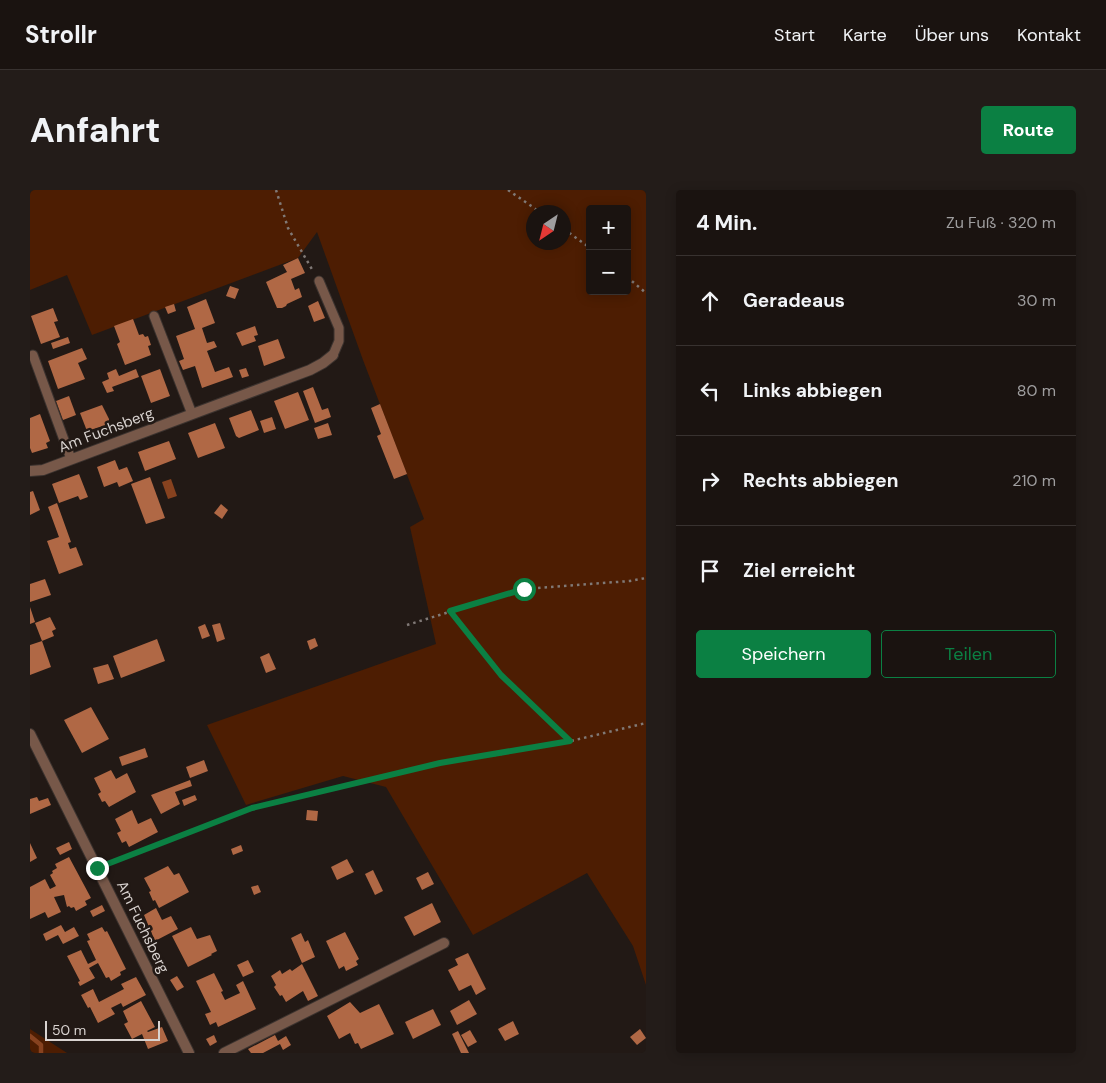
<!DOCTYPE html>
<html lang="de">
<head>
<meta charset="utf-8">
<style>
  body { margin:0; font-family:"DM Sans",sans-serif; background:#231c19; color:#f1f3f6 }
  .controls { position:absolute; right:15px; top:15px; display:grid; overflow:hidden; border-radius:5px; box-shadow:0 2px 12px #0003 }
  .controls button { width:45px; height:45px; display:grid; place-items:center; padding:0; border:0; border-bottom:1px solid #383230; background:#1a1310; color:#f1f3f6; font:25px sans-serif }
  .compass { position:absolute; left:496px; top:15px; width:45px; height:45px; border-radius:50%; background:#1a1310; box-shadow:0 2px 12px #0003; rotate:215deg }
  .scale { position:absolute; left:15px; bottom:12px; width:115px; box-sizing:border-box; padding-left:5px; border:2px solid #d9d3d0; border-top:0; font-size:14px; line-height:18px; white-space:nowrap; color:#d9d3d0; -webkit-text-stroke:4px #221915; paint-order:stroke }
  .stop { position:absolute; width:15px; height:15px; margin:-11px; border:4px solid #0b8043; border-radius:50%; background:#fff }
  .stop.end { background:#0b8043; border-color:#fff; box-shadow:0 1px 5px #0008 }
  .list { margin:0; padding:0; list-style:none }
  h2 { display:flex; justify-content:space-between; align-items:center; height:65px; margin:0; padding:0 20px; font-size:21px }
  h2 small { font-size:16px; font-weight:400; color:#9f9e9f }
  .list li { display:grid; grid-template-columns:32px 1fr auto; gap:15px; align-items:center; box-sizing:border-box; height:90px; padding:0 20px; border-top:1px solid #383230 }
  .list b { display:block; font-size:19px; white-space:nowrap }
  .list em { font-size:16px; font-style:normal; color:#9f9e9f }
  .actions { display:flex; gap:10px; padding:15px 20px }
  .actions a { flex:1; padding:11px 0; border:1px solid #0b8043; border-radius:5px; text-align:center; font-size:18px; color:#0b8043 }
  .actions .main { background:#0b8043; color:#fff }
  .icon { flex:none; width:28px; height:28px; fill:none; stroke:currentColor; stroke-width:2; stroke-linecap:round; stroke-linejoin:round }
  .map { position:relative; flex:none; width:616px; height:863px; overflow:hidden; border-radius:5px }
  header { display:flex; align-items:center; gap:30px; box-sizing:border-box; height:70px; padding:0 25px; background:#1a1310; border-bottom:1px solid #383230 }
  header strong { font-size:24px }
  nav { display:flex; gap:28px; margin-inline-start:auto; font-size:18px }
  .intro { display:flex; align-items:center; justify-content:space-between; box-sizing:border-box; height:120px; padding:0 30px }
  h1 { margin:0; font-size:35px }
  .button { padding:12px 22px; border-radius:5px; background:#0b8043; color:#fff; font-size:18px; font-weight:700 }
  main { display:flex; gap:30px; padding:0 30px }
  aside { flex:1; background:#1a1310; border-radius:5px; box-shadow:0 2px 12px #0003 }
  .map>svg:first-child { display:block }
  .green { fill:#4d1d02; fill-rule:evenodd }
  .water { fill:#87421f }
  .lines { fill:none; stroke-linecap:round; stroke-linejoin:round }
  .stream { stroke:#87421f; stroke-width:4.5 }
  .building { fill:#b06845 }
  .lane-casing { stroke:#3c332f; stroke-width:11 }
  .street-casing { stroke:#3c332f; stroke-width:12 }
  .path { stroke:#807976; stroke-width:2.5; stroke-dasharray:2.5 4; stroke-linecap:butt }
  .lane { stroke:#775849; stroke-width:9 }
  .street { stroke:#775849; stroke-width:10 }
  .route { stroke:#0b8043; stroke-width:6 }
  .labels { text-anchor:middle; stroke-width:5; stroke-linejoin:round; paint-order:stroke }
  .street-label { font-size:15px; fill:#d9d3d0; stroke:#221915 }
</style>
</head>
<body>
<header>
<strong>Strollr</strong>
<nav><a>Start</a><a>Karte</a><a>Über uns</a><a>Kontakt</a></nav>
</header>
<div class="intro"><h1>Anfahrt</h1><a class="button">Route</a></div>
<main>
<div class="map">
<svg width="616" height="863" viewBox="0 0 616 863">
  <rect width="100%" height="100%" fill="#221915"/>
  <g class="green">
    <path d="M0,0h616v795l-13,-39 -46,-73 -114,62 -87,-148 -43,-11 -97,29 -39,-80 229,-81 -26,-117 14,-8 -61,-159 -46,-128 -19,26 -206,77 -25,-60 -37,15zM560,19h37v82h-37zM503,22h31v30h-31z"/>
    <polygon points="0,839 37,863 0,863"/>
  </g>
  <polygon class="water" points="141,289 147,306 138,309 132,292"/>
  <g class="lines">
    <polyline class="stream" points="0,846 11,855 11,863"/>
  </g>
  <g class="building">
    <polygon points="268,68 275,83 261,89 265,100 269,98 272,107 257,114 256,116 252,118 247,118 236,92 257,82 253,75"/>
    <polygon points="200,96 209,99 205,109 196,106"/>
    <polygon points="176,109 185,133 172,138 177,153 184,151 187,157 177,161 185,182 199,177 203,187 172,198 165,176 153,180 149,171 154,169 146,146 165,139 157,117"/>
    <polygon points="288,111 295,128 284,132 278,116"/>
    <polygon points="144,114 146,121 138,124 135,117"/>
    <polygon points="23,118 28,131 24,132 30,147 11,154 1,126"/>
    <polygon points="103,129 109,145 113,144 115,147 118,146 121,155 118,156 121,165 95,175 87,154 90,152 84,136"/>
    <polygon points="225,136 228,145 224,146 226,151 212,156 206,143"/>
    <polygon points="38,147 40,153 23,159 21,153"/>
    <polygon points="248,149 255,168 234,176 228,156"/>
    <polygon points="52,158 57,169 48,173 55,189 28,199 18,171"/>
    <polygon points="216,178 219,186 212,188 209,180"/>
    <polygon points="86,179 89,186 106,179 109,187 82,197 84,201 77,203 72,192 79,189 77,183"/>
    <polygon points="130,179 140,206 121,213 111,186"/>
    <polygon points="283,197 292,220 298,218 301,227 285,233 273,201"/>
    <polygon points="268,202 279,230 255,239 244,211"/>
    <polygon points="39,206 46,225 33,230 26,211"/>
    <polygon points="350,214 377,284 364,289 347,246 351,244 341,218"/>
    <polygon points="72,215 79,229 79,234 57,241 50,223"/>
    <polygon points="221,220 229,240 209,248 206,246 199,228"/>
    <polygon points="10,224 20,251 16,253 18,258 2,263 0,258 0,228"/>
    <polygon points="242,227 246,239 234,243 230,231"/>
    <polygon points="185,233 195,258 168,268 158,243"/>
    <polygon points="298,233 302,245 288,249 284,238"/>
    <polygon points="139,251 146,269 115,281 108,262"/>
    <polygon points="85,270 89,280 97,277 103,291 89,297 87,292 74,297 67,277"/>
    <polygon points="49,284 58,307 50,310 48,306 29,313 22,294"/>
    <polygon points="120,287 135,328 116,334 101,294"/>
    <polygon points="3,301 10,320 0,325 0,302"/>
    <polygon points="27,313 41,352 38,353 40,359 46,357 53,375 29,384 17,351 29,347 18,317"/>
    <polygon points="191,314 198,320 192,329 184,323"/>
    <polygon points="15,389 21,405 0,412 0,394"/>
    <polygon points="0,417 5,432 0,434"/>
    <polygon points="20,427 26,439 22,441 24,446 12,451 5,433"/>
    <polygon points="190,433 195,449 187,452 182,435"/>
    <polygon points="175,434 180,446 172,449 168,437"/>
    <polygon points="285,448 288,456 280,460 277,451"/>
    <polygon points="127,449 135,471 91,488 83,466"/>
    <polygon points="12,451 21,477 0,485 0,455"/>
    <polygon points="239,463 246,479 236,483 230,467"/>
    <polygon points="78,474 84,489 68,494 63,478"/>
    <polygon points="61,517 79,549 52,563 34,530"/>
    <polygon points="115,558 118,567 92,576 89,567"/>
    <polygon points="174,570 178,581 160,588 156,577"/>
    <polygon points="81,580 86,589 97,583 106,602 79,617 75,611 72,612 68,604 71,602 64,588"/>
    <polygon points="160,590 162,596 145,602 150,614 131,624 121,605"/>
    <polygon points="165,605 167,610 154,616 152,610"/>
    <polygon points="7,607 9,611 18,608 21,615 0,624 0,609"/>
    <polygon points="102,620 108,634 121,628 128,642 99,657 96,651 92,653 87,643 91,641 85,629"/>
    <polygon points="277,620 288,621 287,631 276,630"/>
    <polygon points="39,652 42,659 30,665 26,658"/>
    <polygon points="0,653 7,668 0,672"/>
    <polygon points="211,655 213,661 203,665 201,659"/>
    <polygon points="39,667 61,708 55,711 57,715 46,721 44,717 41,718 39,716 37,717 34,705 24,707 31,722 18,728 15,722 0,729 0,697 15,689 20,699 26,696 20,685 23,683 22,681 27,678 25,674"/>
    <polygon points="317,669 324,682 307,690 301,677"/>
    <polygon points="138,676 144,685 149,683 159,702 129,718 125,710 123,711 119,702 121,701 114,688"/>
    <polygon points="343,680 353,701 345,705 335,684"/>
    <polygon points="398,682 404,694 392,700 386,688"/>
    <polygon points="228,695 231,702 224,705 221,697"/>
    <polygon points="402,713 411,732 384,746 374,727"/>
    <polygon points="72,715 75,721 63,727 60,721"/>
    <polygon points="126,718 132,730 141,726 148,739 125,751 114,725"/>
    <polygon points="31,735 35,742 44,737 49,746 33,754 28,745 16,751 13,744"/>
    <polygon points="72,737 75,742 77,741 96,779 90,782 91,785 81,791 79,787 76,788 68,773 59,778 65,788 50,796 48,792 50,791 37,766 51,760 58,774 66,770 57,751 60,750 57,744"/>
    <polygon points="161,737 167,749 180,745 187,761 181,764 182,765 158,777 142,746"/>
    <polygon points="315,742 329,769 326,771 328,775 316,781 314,776 309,779 296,751"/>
    <polygon points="271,743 275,752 278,750 285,767 272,773 261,748"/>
    <polygon points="438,763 456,799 446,805 441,795 429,801 418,780 428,775 425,769"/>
    <polygon points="218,770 224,782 213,787 207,775"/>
    <polygon points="272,774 288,806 278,811 273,801 256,812 252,805 250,806 244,797 246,795 241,786 250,780 252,784 260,779 262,781"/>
    <polygon points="184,783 193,801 191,802 195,810 210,803 206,795 213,791 226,819 188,837 186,832 180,835 175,824 181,822 166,791"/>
    <polygon points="147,786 154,797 147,801 140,790"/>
    <polygon points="106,787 116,805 93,817 91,813 81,818 85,824 68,833 60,817 58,818 51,805 63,799 69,812 94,799 91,794"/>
    <polygon points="439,810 447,824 427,835 420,821"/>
    <polygon points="111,811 125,837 117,841 118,842 132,837 138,851 118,859 112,844 102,849 94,834 98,832 93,821"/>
    <polygon points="320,812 330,823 349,814 364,844 331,859 328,853 325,854 320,843 309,849 297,826"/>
    <polygon points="403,819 411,835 383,849 375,832"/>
    <polygon points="483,831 489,844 475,851 468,839"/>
    <polygon points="610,839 616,848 607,855 600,847"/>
    <polygon points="440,840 447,852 438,857 431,845"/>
    <polygon points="428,841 439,863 431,863 422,844"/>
    <polygon points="184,845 187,852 180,856 176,849"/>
    <polygon points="245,845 248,851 256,846 261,855 253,860 250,854 233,863 221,863 218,859"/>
  </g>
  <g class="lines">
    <g class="lane-casing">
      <g id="lane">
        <polyline points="289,91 309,138 309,151 303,165"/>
        <polyline points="124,126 162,224"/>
        <polyline points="3,165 41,269"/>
      </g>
    </g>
    <g class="street-casing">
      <g id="street">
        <polyline points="0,281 13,280 280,180 293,173 303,165"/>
        <polyline points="0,544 159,863"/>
        <polyline points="194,863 414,753"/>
      </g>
    </g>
    <g class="path">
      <polyline points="246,0 258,38 283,81"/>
      <polyline points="478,0 510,22"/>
      <polyline points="534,39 560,58"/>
      <polyline points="597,87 616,103"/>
      <polyline points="420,421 471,485 541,551"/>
      <polyline points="377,435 494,399 600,391 616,388"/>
      <polyline points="78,674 223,618 410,573 471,564 541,551 616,533"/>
    </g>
    <use href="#lane" class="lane"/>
    <use href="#street" class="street"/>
  </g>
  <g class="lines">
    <polyline class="route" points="67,678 222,618 410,573 540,551 471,485 420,421 494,399"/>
  </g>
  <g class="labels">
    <g class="street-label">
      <text transform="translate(76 240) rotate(-21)" y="5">Am Fuchsberg</text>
      <text transform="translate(113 737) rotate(64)" y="5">Am Fuchsberg</text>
    </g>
  </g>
</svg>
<div class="controls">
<button>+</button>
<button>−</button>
</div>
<svg class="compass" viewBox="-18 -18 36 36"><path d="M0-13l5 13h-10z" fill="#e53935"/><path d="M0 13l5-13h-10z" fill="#9f9e9f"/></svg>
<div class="scale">50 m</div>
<div class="stop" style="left:494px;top:399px"></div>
<div class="stop end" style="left:67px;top:678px"></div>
</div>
<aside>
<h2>4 Min.<small>Zu Fuß · 320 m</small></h2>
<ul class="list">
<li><svg class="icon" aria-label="ahead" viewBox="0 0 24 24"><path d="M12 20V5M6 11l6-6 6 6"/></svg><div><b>Geradeaus</b></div><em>30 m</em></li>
<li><svg class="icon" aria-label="left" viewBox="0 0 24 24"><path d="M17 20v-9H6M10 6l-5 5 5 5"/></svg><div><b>Links abbiegen</b></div><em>80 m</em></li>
<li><svg class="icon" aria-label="right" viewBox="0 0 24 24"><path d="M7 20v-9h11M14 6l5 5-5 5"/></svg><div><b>Rechts abbiegen</b></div><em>210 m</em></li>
<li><svg class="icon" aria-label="arrive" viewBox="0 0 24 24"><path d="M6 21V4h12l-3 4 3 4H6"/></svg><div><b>Ziel erreicht</b></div></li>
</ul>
<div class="actions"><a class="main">Speichern</a><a>Teilen</a></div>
</aside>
</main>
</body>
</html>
